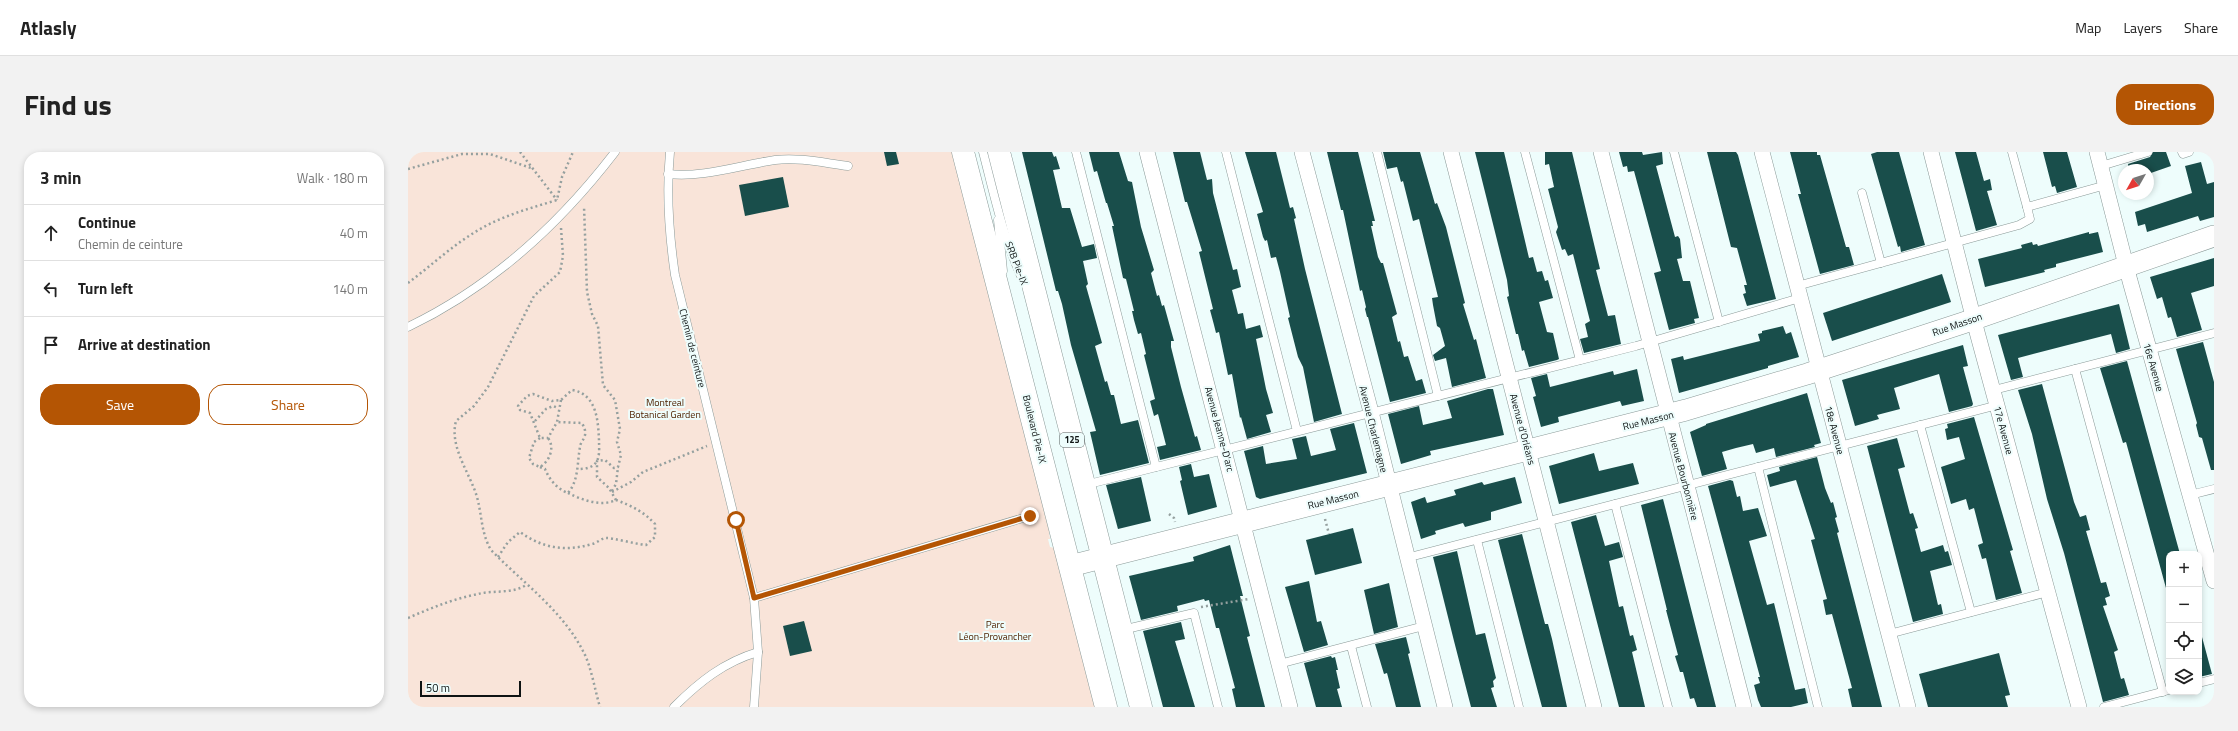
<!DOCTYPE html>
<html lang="en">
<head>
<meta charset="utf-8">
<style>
  body { margin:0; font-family:"Titillium Web",sans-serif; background:#f2f2f2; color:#222 }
  .controls { position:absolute; right:12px; bottom:12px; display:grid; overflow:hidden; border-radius:8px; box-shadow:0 2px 6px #0003 }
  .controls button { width:36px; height:36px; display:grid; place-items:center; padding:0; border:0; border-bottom:1px solid #e0e0e0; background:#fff; color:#222; font:20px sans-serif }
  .compass { position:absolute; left:1710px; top:12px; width:36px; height:36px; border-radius:50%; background:#fff; box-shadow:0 2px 6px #0003; rotate:231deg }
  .scale { position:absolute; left:12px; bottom:10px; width:101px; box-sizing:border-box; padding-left:4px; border:2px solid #0e1313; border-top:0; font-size:11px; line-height:14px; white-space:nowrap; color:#0e1313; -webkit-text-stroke:3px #eefdfc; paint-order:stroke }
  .stop { position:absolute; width:12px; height:12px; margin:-9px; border:3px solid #b45504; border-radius:50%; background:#fff }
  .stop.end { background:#b45504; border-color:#fff; box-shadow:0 1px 4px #0008 }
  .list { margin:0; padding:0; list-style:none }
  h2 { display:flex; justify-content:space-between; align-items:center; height:52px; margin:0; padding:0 16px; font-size:17px }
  h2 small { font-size:13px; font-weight:400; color:#767676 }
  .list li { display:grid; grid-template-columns:26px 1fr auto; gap:12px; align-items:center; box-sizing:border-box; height:56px; padding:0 16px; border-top:1px solid #e0e0e0 }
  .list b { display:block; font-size:15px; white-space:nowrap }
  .list p { margin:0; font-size:13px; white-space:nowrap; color:#767676 }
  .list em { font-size:13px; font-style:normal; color:#767676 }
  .actions { display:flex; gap:8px; padding:12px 16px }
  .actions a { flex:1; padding:9px 0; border:1px solid #b45504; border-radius:16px; text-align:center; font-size:14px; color:#b45504 }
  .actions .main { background:#b45504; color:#fff }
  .icon { flex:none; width:22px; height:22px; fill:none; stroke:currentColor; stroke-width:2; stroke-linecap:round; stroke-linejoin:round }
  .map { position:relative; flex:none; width:1806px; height:555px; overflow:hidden; border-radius:16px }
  header { display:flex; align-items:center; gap:24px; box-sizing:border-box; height:56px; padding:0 20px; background:#fff; border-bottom:1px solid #e0e0e0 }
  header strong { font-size:19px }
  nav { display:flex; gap:22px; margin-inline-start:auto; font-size:14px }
  .intro { display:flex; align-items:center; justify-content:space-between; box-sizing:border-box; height:96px; padding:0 24px }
  h1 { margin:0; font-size:28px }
  .button { padding:10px 18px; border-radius:16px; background:#b45504; color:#fff; font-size:14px; font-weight:700 }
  main { display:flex; gap:24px; padding:0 24px }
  aside { flex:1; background:#fff; border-radius:16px; box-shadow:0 2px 6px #0003 }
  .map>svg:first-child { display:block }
  .green { fill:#f9e4d9 }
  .building { fill:#194e4b }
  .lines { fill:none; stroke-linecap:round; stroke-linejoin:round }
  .lane-casing { stroke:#8b9a98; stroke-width:9 }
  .street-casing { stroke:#8b9a98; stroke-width:16 }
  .secondary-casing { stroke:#8b9a98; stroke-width:22 }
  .primary-casing { stroke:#8b9a98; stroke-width:23 }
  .path { stroke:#95a09f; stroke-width:2.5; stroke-dasharray:2 3; stroke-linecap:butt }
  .lane { stroke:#fff; stroke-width:8 }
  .street { stroke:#fff; stroke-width:15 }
  .secondary { stroke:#fff; stroke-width:21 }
  .primary { stroke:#fff; stroke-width:22 }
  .route { stroke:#b45504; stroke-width:5 }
  .labels { text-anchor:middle; stroke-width:4; stroke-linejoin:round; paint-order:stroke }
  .shield { fill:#eefdfc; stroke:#515959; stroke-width:1 }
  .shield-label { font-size:9px; font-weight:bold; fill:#0e1313 }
  .street-label { font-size:10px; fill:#0e1313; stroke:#eefdfc }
  .park-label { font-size:10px; fill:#502302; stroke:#eefdfc }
</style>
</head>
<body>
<header>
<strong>Atlasly</strong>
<nav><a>Map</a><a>Layers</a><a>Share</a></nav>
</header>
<div class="intro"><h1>Find us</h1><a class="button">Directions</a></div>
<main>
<aside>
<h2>3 min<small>Walk · 180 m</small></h2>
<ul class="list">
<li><svg class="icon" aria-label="ahead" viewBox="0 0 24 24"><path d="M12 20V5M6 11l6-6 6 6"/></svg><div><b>Continue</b><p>Chemin de ceinture</p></div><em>40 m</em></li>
<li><svg class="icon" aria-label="left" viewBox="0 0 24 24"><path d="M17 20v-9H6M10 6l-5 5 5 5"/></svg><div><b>Turn left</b></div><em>140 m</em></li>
<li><svg class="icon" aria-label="arrive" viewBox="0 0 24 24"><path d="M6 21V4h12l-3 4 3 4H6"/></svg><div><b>Arrive at destination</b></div></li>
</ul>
<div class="actions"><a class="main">Save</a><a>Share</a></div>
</aside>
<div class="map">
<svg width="1806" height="555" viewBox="0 0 1806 555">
  <rect width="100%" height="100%" fill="#eefdfc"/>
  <polygon class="green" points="0,0 544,0 642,380 641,380 642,387 640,387 642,395 647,396 687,555 0,555"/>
  <g class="building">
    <polygon points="476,0 488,0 491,12 479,14"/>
    <polygon points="614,0 644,0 646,5 648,4 652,17 645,18 654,56 662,56 674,95 686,92 689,106 675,109 680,132 678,134 694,191 687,194 697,230 699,229 703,243 706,243 713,272 730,268 741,311 692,323 682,280 688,279 663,193 654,152 650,139 648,139"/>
    <polygon points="681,0 711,0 720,29 724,30 733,75 746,118 743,121 749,144 751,143 754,154 756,153 766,189 763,189 763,195 773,235 787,285 789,284 793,298 752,308 749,295 758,293 750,262 746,264 742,249 747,247 736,203 738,202 733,181 730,182 726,168 724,159 726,159 718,127 715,126 704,74 706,74 699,51 698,51 689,19 686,20"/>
    <polygon points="765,0 792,0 799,28 804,27 805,41 825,118 829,117 833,135 824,138 830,162 835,161 838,177 852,173 855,185 848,187 858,237 865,261 858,263 863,280 839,287 833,265 832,266 824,222 820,223 811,180 808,181 806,173 802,158 805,157 791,100 794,99 779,50 777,50"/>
    <polygon points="837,0 868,0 882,56 885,55 888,66 886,67 897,117 934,262 906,270 895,215 890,205 880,166 882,165 872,120 868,105 863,106 859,88 857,89 855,85 849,62 855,60"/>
    <polygon points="919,0 950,0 967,69 964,69 965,74 963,74 970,105 973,111 975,111 989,162 984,165 990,190 992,189 996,205 1000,204 1008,229 1014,227 1018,241 982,250 960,165 959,165 957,157 958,155 954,138 952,139 935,58 933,58"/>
    <polygon points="975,0 1012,0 1027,52 1029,51 1038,75 1057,151 1055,152 1066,188 1068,187 1078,226 1044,235 1038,206 1027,209 1025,203 1037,194 1032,176 1029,174 1025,153 1024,146 1030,145 1022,112 1011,67 1005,69 995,29 993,30 989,15 979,17"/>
    <polygon points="1067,0 1096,0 1121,106 1125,105 1129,120 1134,119 1137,129 1140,128 1145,146 1131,150 1139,180 1145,181 1151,207 1149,208 1121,215 1116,198 1114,199 1110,182 1108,182 1099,145 1101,144 1099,128"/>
    <polygon points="1137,0 1164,0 1192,117 1188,118 1200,164 1207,163 1213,192 1176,201 1172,187 1180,185 1177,172 1182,169 1165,102 1160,104 1157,97 1154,98 1148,80 1150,75 1140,37 1146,35 1141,12 1137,13"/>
    <polygon points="1211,0 1234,0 1235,3 1254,0 1255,12 1248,14 1267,85 1270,84 1272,87 1274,106 1269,107 1275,129 1282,129 1291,166 1286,167 1287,171 1261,178 1246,121 1253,119 1226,19 1220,20 1219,14 1215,15"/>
    <polygon points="1299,0 1328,0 1330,3 1368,147 1339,154 1335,142 1338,141 1336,133 1339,133 1329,96 1323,95"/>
    <polygon points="1382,0 1409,0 1409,3 1412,3 1438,95 1441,95 1446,113 1412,122 1392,49 1390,42 1393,42"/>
    <polygon points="1469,0 1491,0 1517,93 1493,100 1492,94 1490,95 1463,2"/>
    <polygon points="1547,0 1568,0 1576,29 1582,27 1584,38 1579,39 1589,73 1568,79"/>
    <polygon points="1635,0 1659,0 1669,35 1649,41 1647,34 1644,35"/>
    <polygon points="1745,0 1758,0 1763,14 1740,22 1740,18 1721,18 1720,12 1742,5"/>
    <polygon points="1793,10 1799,32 1806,30 1806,65 1792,69 1790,64 1739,80 1737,72 1730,74 1727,60 1784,41 1777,14"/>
    <polygon points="375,25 381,55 337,64 331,33"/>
    <polygon points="1681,80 1681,82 1690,80 1695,100 1648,112 1648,115 1636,118 1637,120 1577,135 1570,107 1614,96 1613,93 1624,90 1625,93 1629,92 1630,94"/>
    <polygon points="1806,106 1806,134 1783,141 1794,178 1769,185 1763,165 1760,166 1754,145 1749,147 1742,125"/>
    <polygon points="1534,122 1543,150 1424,189 1415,161"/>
    <polygon points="1711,152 1722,197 1708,201 1703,182 1656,194 1610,206 1615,225 1603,228 1590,183"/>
    <polygon points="1375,174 1378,182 1383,180 1391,205 1360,214 1360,216 1271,241 1263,207 1275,204 1276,208 1352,189 1350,182 1354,181 1354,179"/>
    <polygon points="1795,190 1806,230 1806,318 1803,318 1794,286 1791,285 1788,273 1789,271 1768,197"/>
    <polygon points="1555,193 1560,214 1555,215 1565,252 1564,254 1541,260 1531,222 1486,236 1492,257 1469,263 1471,267 1447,274 1434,228"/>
    <polygon points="1719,209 1772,402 1761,402 1761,436 1758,436 1718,290 1715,291 1692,216"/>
    <polygon points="1229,217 1236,249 1214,254 1212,249 1150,265 1151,270 1133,275 1125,245 1128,244 1123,226 1139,222 1142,235 1205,219 1206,223"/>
    <polygon points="1634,232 1666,350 1672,365 1678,363 1682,378 1678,379 1693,431 1698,430 1702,444 1697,446 1699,453 1695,454 1710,498 1706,500 1713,527 1716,526 1721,543 1695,550 1656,401 1639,347 1624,282 1610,238"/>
    <polygon points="1080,237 1085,237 1096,283 1022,299 1023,303 993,312 980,262 1011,254 1015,273 1044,266 1039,249"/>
    <polygon points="1399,241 1413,291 1406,293 1407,295 1368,305 1366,296 1348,301 1345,292 1328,296 1314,300 1319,317 1294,324 1282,280 1298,273 1298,272"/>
    <polygon points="1566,265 1605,398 1602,399 1614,441 1588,448 1578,406 1574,407 1570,393 1575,391 1566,356 1561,358 1558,347 1543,352 1533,315 1557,307 1551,285 1539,288 1537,277 1540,276 1539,272"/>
    <polygon points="946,271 959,321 852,347 848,345 836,299 855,294 858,312 889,307 884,287 898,284 903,304 928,298 922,277"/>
    <polygon points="1489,286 1497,315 1490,317 1502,362 1505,361 1510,376 1507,377 1513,400 1535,393 1537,400 1540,399 1544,413 1522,419 1530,453 1533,452 1535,462 1505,470 1459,294"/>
    <polygon points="1186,301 1191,319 1225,311 1231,332 1151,352 1141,314"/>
    <polygon points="1409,305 1417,336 1423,351 1425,350 1429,365 1427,366 1431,380 1429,381 1474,555 1444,555 1440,537 1444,536 1424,462 1418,463 1415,448 1419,447 1403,388 1407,387 1388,328 1362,335 1359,323 1372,319 1371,315"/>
    <polygon points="783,312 786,325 801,322 809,355 780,363 772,329 774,328 771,315"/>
    <polygon points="733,325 743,369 710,377 698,333"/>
    <polygon points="1107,325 1114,351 1083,360 1083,368 1057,375 1055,371 1027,379 1028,382 1013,387 1003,350 1017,345 1019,351 1048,343 1046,338 1074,330 1076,333"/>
    <polygon points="1322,328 1325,329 1329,345 1332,344 1335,359 1350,356 1359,384 1341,389 1359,453 1366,451 1387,538 1397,536 1400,551 1383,555 1353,555 1350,548 1346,533 1352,531 1350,525 1352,525 1300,334"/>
    <polygon points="1255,347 1263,378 1308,555 1289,555 1286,546 1282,547 1275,520 1272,520 1267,504 1270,503 1258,458 1259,458 1233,353"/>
    <polygon points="1188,363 1197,394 1211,390 1215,405 1201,409 1211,455 1215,454 1222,484 1225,483 1229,498 1224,500 1237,555 1211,555 1163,370"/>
    <polygon points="945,376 954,411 907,423 898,388"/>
    <polygon points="1114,382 1137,472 1140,472 1144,487 1159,555 1134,555 1119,499 1090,388"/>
    <polygon points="822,393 835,444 832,444 842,484 839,485 857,555 828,555 824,537 827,536 811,476 808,476 801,448 797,449 796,447 769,454 770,459 733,468 721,424 786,409 785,405"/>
    <polygon points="1049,399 1068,483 1077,481 1088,526 1085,529 1086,535 1083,536 1089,555 1063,555 1046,489 1025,405"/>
    <polygon points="901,429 909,470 913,469 920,493 896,500 877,435"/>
    <polygon points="981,431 990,475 966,482 956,438"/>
    <polygon points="396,469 404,499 382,504 375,474"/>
    <polygon points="773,470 777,487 767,489 787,555 755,555 735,479"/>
    <polygon points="998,485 1002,501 1000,502 1013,555 988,555 979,521 976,522 967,492"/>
    <polygon points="1794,485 1804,522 1791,525 1791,486"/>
    <polygon points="1591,501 1602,543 1597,544 1600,555 1520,555 1511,522"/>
    <polygon points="923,504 924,506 927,505 930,518 928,518 932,536 929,537 934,555 908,555 896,511"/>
  </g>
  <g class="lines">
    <g class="lane-casing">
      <g id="lane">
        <path d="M262,0c-4,42 -1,82 5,123l79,323 4,54 -4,55"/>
        <path d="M575,0c11,42 20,85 38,124"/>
        <polyline points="668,0 748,315"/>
        <polyline points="818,0 889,279"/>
        <polyline points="969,0 1030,244"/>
        <polyline points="1117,0 1172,208"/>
        <polyline points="1266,0 1311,170"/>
        <polyline points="1604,0 1619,55 1698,33"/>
        <polyline points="1774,0 1775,2 1781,0"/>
        <polyline points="1693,14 1740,0"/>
        <path d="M260,22c35,4 72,-9 107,-14 24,-3 49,3 73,6"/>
        <polyline points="1454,41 1473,111"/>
        <polyline points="590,68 595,119"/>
        <polyline points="1389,134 1611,73 1622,67 1619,55"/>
        <path d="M0,175c83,-40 151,-102 207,-175"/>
        <polyline points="1667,217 1755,540"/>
        <polyline points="1586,238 1806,181"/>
        <polyline points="1512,273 1563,460"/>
        <polyline points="1350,315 1410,555"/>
        <polyline points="677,333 1228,194 1392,146"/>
        <polyline points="1782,343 1806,337"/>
        <polyline points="1207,352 1260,555"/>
        <polyline points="1069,388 1111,555"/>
        <polyline points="998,406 1590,253"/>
        <polyline points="346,446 622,364"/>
        <polyline points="714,478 786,461 810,555"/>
        <polyline points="1481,482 1640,440"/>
        <polyline points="943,494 959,555"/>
        <polyline points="871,512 1016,474"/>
        <polyline points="1791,531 1806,527"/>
        <path d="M266,555c25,-25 50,-45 84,-55"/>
        <polyline points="1696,555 1761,538"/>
      </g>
    </g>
    <g class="street-casing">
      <g id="street">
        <polyline points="739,0 882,555"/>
        <polyline points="894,0 963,260 1037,555"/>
        <polyline points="1043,0 1186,555"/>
        <polyline points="1193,0 1336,555"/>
        <polyline points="1354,0 1500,555"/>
        <polyline points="1523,0 1569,180 1671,555"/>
        <polyline points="1689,0 1722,129 1806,429"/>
      </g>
    </g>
    <g class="secondary-casing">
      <polyline id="secondary" points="662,414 1278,258 1399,222 1555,171 1806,84"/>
    </g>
    <g class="primary-casing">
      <g id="primary">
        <polyline points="555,0 698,555"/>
        <polyline points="591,0 733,555"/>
      </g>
    </g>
    <g class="path">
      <polyline points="112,0 149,48"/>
      <polyline points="0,17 54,2 82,2 123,16"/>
      <path d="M153,76l2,28 -3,16 -26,24 -46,91 -14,19 -18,15c-7,26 14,52 21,76 5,18 4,36 14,53 31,32 71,60 92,101 8,14 12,40 17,56"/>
      <path d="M0,131c24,-18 47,-40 74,-55 23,-13 49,-20 75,-28l5,-23 11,-25"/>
      <path d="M153,248l-4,22 -9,16h-8l-10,-25 -10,-3 -2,-4 9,-10 6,-2 19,7 9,-1 11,-10c25,4 26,31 27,50 0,6 1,15 -2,21 -4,7 -12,8 -19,8"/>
      <polyline points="127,269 138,257 145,254 150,256"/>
      <path d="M132,286l-6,4 -5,16 4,6 7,3c10,-6 15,-20 8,-29"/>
      <path d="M132,315l5,2c4,10 12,20 23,24 11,-13 9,-30 12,-46 0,-4 4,-7 5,-12 1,-4 -1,-8 -3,-12l-25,-1"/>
      <polyline points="204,339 208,332 210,315"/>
      <polyline points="204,340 223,330 235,320 299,294"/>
      <path d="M160,341c14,7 33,14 48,7l-7,-12 -12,-11v-16l8,-1 9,8 4,-1 3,-12 -4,-13 3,-13 -5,-29 -12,-15 -5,-59 -6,-12 -5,-22 -3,-86"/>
      <polyline points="761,362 766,366 767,370"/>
      <polyline points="917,367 921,382"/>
      <path d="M90,405l10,-15 12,-10c22,16 45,20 72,12 5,-1 10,-6 14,-6 8,0 29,6 40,7l9,-8v-13c-11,-12 -23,-18 -39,-24"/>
      <polyline points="793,455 841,447"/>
      <path d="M0,466c23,-10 45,-19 70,-24 15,-4 35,0 48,-9"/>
    </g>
    <use href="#lane" class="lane"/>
    <use href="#street" class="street"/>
    <use href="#secondary" class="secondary"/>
    <use href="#primary" class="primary"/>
  </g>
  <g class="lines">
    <polyline class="route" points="328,368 346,446 622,364"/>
  </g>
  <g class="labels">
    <rect class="shield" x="652" y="281" width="24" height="14" rx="3"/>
    <g class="shield-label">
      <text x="664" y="291">125</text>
    </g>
    <g class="street-label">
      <text transform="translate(609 111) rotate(69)" y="4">SRB Pie-IX</text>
      <text transform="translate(1549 172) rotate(-19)" y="4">Rue Masson</text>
      <text transform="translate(285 196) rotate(76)" y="4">Chemin de ceinture</text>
      <text transform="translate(1746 215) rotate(74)" y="4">16e Avenue</text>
      <text transform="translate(1240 268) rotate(-14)" y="4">Rue Masson</text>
      <text transform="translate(627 277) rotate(76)" y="4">Boulevard Pie-IX</text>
      <text transform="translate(812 277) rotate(75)" y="4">Avenue Jeanne-D'arc</text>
      <text transform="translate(966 277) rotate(76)" y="4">Avenue Charlemagne</text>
      <text transform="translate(1115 277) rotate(75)" y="4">Avenue d'Orléans</text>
      <text transform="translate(1427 278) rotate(75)" y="4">18e Avenue</text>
      <text transform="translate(1596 278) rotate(75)" y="4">17e Avenue</text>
      <text transform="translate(1276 324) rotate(75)" y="4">Avenue Bourbonnière</text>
      <text transform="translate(925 347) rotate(-14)" y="4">Rue Masson</text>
    </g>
    <g class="park-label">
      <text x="257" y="254">Montreal<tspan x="257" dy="12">Botanical Garden</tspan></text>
      <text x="587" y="476">Parc<tspan x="587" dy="12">Léon-Provancher</tspan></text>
    </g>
  </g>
</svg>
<div class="controls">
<button>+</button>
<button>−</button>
<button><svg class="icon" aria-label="locate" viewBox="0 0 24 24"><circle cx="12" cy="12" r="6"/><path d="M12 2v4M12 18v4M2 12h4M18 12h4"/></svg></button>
<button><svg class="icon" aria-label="layers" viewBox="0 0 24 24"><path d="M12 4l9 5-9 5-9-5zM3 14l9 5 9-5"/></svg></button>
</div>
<svg class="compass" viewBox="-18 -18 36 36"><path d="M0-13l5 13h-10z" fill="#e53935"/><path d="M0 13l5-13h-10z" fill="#767676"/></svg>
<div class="scale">50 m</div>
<div class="stop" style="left:328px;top:368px"></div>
<div class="stop end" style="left:622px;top:364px"></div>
</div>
</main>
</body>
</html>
